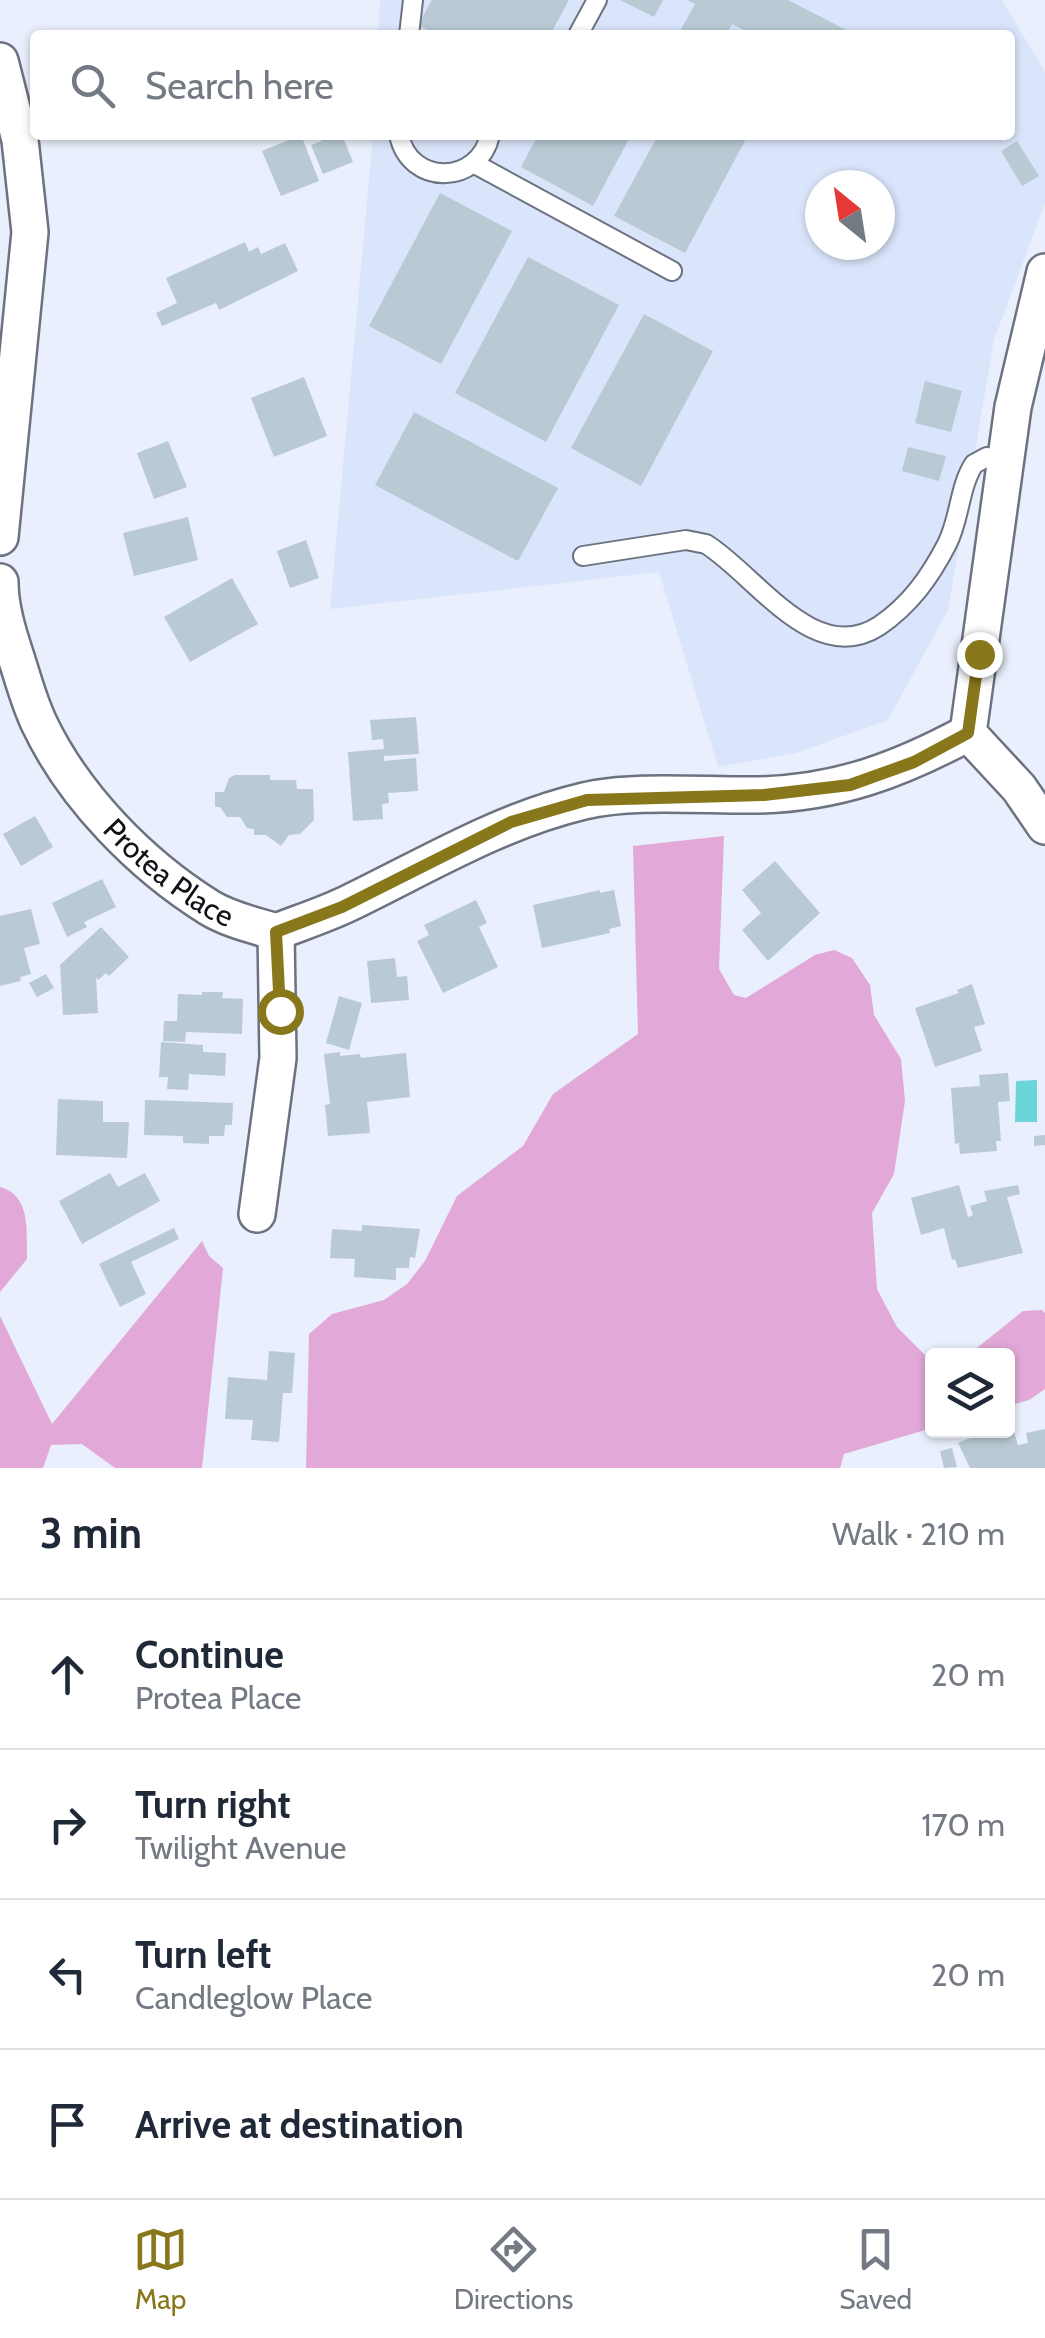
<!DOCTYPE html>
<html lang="en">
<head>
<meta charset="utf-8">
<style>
  body { margin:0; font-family:Cabin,sans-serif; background:#f6f6f7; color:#1f2937 }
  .controls { position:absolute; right:30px; bottom:30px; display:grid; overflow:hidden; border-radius:10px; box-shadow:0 2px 8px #0004 }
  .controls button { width:90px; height:90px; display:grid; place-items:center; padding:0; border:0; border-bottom:2px solid #e0e1e3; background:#fff; color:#1f2937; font:50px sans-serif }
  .compass { position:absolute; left:805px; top:170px; width:90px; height:90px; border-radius:50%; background:#fff; box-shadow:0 2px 8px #0004; rotate:330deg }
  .stop { position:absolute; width:30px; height:30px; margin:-22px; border:8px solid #88771b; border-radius:50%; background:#fff }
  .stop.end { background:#88771b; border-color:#fff; box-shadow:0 2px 10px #0008 }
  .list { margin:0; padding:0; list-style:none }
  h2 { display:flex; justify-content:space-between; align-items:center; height:130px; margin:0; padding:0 40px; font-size:42px }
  h2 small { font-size:32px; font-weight:400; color:#747a83 }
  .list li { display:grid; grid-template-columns:65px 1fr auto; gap:30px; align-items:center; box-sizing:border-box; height:150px; padding:0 40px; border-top:2px solid #e0e1e3 }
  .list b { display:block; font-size:38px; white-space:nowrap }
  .list p { margin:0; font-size:32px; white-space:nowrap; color:#747a83 }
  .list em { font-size:32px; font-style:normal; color:#747a83 }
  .icon { flex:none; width:55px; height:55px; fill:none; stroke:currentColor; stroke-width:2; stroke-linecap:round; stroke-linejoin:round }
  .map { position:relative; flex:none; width:1045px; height:1468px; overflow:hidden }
  .search { position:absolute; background:#fff; box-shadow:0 2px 8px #0004; left:30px; right:30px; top:30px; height:110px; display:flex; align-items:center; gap:25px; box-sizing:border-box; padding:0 35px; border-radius:10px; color:#747a83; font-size:38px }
  .sheet { height:730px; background:#fff }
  nav { display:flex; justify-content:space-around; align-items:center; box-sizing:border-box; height:140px; border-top:2px solid #e0e1e3; background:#fff; font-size:28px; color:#747a83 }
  nav a { display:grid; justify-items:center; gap:5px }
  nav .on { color:#88771b }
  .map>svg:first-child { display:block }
  .built { fill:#dae5fb; fill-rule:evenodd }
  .green { fill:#e2a8d8 }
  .water { fill:#6bd6d9 }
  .building { fill:#b9cad4 }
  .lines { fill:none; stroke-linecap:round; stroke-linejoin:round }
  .lane-casing { stroke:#6c7280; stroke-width:22 }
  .street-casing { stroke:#6c7280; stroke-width:40 }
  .lane { stroke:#fff; stroke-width:18 }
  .street { stroke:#fff; stroke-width:35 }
  .route { stroke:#88771b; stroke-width:12 }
  .labels { text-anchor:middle; stroke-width:8; stroke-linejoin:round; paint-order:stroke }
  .street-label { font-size:30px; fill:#0f1116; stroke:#fff }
</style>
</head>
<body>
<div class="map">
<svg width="1045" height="1468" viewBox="0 0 1045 1468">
  <rect width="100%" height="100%" fill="#e9effc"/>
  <path class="built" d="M380,0h622l43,72v131l-51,137 -46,270 -60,110 -92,33 -78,14 -59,-195 -329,37 43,-474h637v-100h-632zM820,185h60v60h-60z"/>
  <g class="green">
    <polygon points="724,836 719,969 734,995 746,998 815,955 834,950 852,958 870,985 874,1015 901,1059 905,1101 894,1174 872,1213 877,1289 897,1327 926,1356 932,1359 932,1428 844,1454 840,1468 306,1468 309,1334 332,1314 384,1300 407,1284 425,1261 457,1196 523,1146 553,1094 638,1034 633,846"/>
    <path d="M0,1187c32,9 26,45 27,72l-27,33z"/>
    <polygon points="202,1241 209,1256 223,1268 202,1468 115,1468 82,1444 51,1445 43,1468 0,1468 0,1316 52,1424"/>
    <polygon points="1042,1310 1045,1313 1045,1389 1029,1400 1008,1406 1008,1356 968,1355 1023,1311"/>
  </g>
  <polygon class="water" points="1037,1080 1037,1122 1015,1122 1016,1081"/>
  <g class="building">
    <polygon points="432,0 569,0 550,35 436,35 418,25"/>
    <polygon points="620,0 663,0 654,17"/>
    <polygon points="687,0 788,0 856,35 754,35 732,24 726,35 688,35 680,31 695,4"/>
    <polygon points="301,135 319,181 281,196 262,151"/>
    <polygon points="336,135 342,135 353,162 323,174 311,145"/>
    <polygon points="538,135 631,135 593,206 521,167"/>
    <polygon points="658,135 748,135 685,253 614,216"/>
    <polygon points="1017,141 1039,176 1022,186 1001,151"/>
    <polygon points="440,193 512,231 441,364 369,326"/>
    <polygon points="245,242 249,252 258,247 261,254 285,243 298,271 219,310 216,303 162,326 156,313 177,303 166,278"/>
    <polygon points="528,257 619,305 546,442 455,393"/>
    <polygon points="644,314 713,351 641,486 571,448"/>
    <polygon points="304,377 327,436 274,457 251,398"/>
    <polygon points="925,381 962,391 951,432 915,423"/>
    <polygon points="414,412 558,488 518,561 375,485"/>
    <polygon points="168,441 187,487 154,499 137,453"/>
    <polygon points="908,447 946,456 939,481 902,471"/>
    <polygon points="188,517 198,560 134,576 123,533"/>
    <polygon points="306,540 319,578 290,588 277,551"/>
    <polygon points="232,578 258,624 190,662 164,617"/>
    <polygon points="416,717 419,754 384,756 384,761 416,758 418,791 388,793 389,803 382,804 383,819 353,821 348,752 384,749 383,739 372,740 370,720"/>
    <polygon points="235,775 270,775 270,780 296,780 297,789 313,789 314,820 300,834 289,835 281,846 266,835 254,835 254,829 247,828 240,817 227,817 220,807 215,807 215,792 224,792 229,778"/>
    <polygon points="35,816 53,847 21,866 3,834"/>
    <polygon points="775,861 820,913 768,961 742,930 761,913 742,890"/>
    <polygon points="102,879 116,907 84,922 87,927 67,937 52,903"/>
    <polygon points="600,890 600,893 614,890 621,926 609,929 610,933 542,948 533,905"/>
    <polygon points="476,900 487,923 479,927 498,967 443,993 417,941 429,935 424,925"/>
    <polygon points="31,909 40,944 24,948 31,974 20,977 21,981 0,986 0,916"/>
    <polygon points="101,927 129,957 109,976 106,973 98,980 96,977 98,1013 63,1015 60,965"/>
    <polygon points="395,958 397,977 407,976 409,1000 371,1003 367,961"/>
    <polygon points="46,974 54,988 37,997 29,983"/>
    <polygon points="972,984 985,1024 974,1027 982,1051 935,1067 915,1008 959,993 957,990"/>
    <polygon points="202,992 223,992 222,998 243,999 242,1034 186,1032 185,1042 163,1041 164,1021 177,1021 178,994 202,995"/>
    <polygon points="339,996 362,1003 349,1050 326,1043"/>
    <polygon points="161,1042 203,1045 203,1052 226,1053 225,1076 189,1074 188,1090 167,1089 168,1077 159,1077"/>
    <polygon points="340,1052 340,1056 360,1054 361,1058 406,1053 410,1097 367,1102 370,1133 328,1136 325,1105 330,1104 324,1054"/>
    <polygon points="1008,1073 1010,1101 998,1102 1001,1141 996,1141 997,1151 960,1154 959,1143 955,1144 951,1088 980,1086 979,1075"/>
    <polygon points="58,1099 103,1101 103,1122 129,1122 127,1158 56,1155"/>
    <polygon points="145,1100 233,1103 232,1125 225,1125 224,1136 209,1136 209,1144 183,1143 183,1136 144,1135"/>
    <polygon points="1045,1135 1045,1145 1034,1146 1034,1136"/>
    <polygon points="110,1173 118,1187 145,1173 160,1201 82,1244 59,1201"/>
    <polygon points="959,1185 968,1217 973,1215 970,1206 987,1201 984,1191 1018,1185 1020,1194 1007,1197 1023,1253 958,1268 955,1259 952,1260 944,1228 921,1235 911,1198"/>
    <polygon points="362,1225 420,1229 415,1258 410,1257 409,1268 396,1268 396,1280 354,1277 355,1259 330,1258 332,1229 362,1231"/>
    <polygon points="174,1228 179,1239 131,1262 146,1294 120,1307 99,1264"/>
    <polygon points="269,1351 295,1353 292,1393 283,1393 279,1442 251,1440 253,1420 225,1419 228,1377 267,1380"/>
    <polygon points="1008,1412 1018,1445 1028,1443 1026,1433 1045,1429 1045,1468 970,1468 958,1443 990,1430 1008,1430"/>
    <polygon points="952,1448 957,1467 944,1468 940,1451"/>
  </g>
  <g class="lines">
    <g class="lane-casing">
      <g id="lane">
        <polyline points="409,35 413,0"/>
        <polyline points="578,35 597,0"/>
        <path d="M399,135c11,52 80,50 91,0"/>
        <polyline points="475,164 672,271"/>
        <path d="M583,556l103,-16 20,4c50,31 108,124 173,82 31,-21 51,-49 68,-82 13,-25 12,-57 27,-80l13,-7 19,5"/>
      </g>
    </g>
    <g class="street-casing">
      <g id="street">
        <polyline points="0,61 20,140 30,232 0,537"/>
        <polyline points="1045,272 1013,407 968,733 1019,788 1045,826"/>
        <path id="s1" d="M0,582c0,25 8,51 16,75 7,22 13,45 23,66 35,74 102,142 171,185 20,12 44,17 66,24l2,126 -21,156"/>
        <path d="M276,932c23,-9 48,-17 71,-28 77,-37 152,-83 237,-103 48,-12 123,-5 175,-6 79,-2 140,-25 209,-62"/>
      </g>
    </g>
    <use href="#lane" class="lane"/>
    <use href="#street" class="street"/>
  </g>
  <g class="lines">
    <polyline class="route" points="280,1011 276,932 342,907 511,822 587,800 764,795 850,785 914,762 968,733 979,654"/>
  </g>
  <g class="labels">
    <g class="street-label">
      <text dy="10" stroke="none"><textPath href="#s1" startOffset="348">Protea Place</textPath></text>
    </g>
  </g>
</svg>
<div class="controls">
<button><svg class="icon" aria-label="layers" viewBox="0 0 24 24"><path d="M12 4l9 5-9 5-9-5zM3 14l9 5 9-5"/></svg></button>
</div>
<svg class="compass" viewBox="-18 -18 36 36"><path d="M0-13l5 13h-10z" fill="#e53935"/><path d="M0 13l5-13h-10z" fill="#747a83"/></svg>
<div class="stop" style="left:280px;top:1011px"></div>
<div class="stop end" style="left:979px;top:654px"></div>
<div class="search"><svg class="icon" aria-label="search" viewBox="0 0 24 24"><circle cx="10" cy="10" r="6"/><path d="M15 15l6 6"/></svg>Search here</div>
</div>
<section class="sheet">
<h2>3 min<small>Walk · 210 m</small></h2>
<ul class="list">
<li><svg class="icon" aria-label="ahead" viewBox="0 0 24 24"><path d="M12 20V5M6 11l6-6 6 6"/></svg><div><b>Continue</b><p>Protea Place</p></div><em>20 m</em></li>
<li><svg class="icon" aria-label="right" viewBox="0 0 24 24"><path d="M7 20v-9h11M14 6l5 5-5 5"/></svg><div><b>Turn right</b><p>Twilight Avenue</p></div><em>170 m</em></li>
<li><svg class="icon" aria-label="left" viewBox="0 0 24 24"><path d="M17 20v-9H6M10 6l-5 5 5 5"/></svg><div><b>Turn left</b><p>Candleglow Place</p></div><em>20 m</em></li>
<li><svg class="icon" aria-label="arrive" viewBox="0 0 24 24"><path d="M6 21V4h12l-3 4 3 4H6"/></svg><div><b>Arrive at destination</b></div></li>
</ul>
</section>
<nav>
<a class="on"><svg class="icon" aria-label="map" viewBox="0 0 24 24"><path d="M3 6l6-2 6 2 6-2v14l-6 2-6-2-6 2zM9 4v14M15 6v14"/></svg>Map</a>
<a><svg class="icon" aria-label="directions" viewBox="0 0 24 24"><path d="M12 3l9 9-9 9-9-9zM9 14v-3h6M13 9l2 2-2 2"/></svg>Directions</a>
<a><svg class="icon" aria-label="saved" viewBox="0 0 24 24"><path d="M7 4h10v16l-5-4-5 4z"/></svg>Saved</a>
</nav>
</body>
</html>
